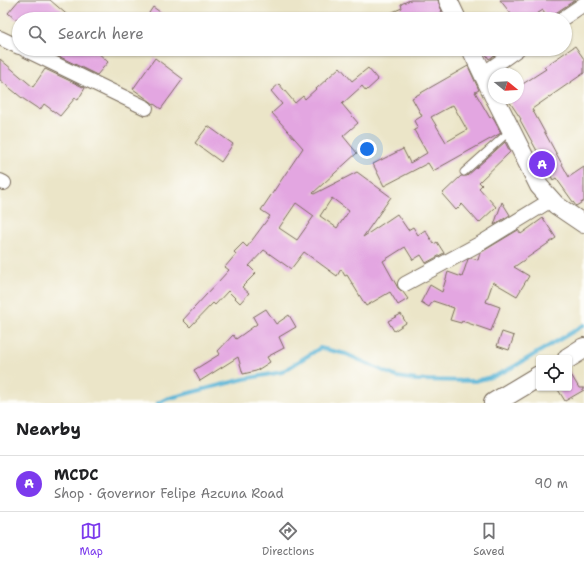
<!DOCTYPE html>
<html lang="en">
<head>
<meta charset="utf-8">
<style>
  body { margin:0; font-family:"Shantell Sans",sans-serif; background:#f6f6f6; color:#202124 }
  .controls { position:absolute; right:12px; bottom:12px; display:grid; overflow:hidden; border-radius:4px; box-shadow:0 1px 3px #0004 }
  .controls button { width:36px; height:36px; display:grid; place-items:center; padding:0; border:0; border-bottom:1px solid #e0e0e0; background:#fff; color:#202124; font:20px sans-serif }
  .compass { position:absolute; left:488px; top:68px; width:36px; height:36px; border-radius:50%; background:#fff; box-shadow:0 1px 3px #0004; rotate:108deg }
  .you { position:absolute; left:367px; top:149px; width:14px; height:14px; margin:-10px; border:3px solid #fff; border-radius:50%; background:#1a73e8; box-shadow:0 0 0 6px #1a73e833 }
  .badge { display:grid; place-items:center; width:26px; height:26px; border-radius:50%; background:#7c3aed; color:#fff; font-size:13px; font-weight:700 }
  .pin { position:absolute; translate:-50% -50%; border:2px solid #fff; box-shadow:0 1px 4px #0006 }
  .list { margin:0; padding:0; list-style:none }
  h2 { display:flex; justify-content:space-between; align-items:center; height:52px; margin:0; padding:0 16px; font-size:17px }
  h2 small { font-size:13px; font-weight:400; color:#757577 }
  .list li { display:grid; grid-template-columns:26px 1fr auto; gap:12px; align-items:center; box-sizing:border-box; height:56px; padding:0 16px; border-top:1px solid #e0e0e0 }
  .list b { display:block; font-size:15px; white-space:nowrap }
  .list p { margin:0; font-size:13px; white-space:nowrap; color:#757577 }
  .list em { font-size:13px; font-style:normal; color:#757577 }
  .icon { flex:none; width:22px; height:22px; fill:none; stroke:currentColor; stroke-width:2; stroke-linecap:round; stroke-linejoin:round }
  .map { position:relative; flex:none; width:584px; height:403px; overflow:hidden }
  .search { position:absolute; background:#fff; box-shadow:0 1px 3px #0004; left:12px; right:12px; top:12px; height:44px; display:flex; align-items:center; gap:10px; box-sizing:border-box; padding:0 14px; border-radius:22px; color:#757577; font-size:15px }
  .sheet { height:108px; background:#fff }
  nav { display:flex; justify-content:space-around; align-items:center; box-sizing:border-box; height:56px; border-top:1px solid #e0e0e0; background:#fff; font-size:11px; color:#757577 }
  nav a { display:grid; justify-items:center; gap:2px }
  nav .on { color:#7c3aed }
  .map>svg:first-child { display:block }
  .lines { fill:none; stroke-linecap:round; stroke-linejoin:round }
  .stream { stroke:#58b4d6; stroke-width:4 }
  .building { fill:#e3a6e1; fill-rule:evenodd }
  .service-casing { stroke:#796b5a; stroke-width:9 }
  .minor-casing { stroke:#796b5a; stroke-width:16 }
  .tertiary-casing { stroke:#796b5a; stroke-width:20 }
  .secondary-casing { stroke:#796b5a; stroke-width:22 }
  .service { stroke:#fff; stroke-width:7 }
  .minor { stroke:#fff; stroke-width:14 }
  .tertiary { stroke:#fff; stroke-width:18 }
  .secondary { stroke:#fff; stroke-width:20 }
</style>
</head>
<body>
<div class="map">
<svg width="584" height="403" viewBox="0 0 584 403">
  <rect width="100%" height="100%" fill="#fdfcf7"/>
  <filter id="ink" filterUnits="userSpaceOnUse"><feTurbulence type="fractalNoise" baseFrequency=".025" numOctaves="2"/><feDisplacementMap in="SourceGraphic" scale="8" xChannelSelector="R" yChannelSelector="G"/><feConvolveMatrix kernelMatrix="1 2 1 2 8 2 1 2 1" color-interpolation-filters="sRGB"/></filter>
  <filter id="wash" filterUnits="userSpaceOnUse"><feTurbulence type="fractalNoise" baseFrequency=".012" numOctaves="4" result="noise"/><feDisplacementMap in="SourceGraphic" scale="16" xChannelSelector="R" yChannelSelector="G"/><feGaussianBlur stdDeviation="0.9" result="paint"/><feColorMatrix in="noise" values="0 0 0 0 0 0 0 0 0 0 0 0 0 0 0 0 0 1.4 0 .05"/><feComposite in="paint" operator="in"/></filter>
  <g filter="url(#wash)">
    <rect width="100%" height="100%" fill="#ebe5c8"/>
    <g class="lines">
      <polyline class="stream" points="158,403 166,399 244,379 282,372 320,348 346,354 397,377 416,380 475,381 495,376 515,366 584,325"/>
    </g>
    <g id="blocks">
      <g class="building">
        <polygon points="19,0 50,0 72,19 15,19 8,13"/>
        <polygon points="410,0 438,0 442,12 426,19 417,19 414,13 400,19 376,19 402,8 401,4"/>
        <polygon points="500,0 575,0 557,12 553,19 546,19 543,10 529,19 515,19"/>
        <polygon points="153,7 170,19 145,19"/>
        <polygon points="575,46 584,59 584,73 532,109 569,177 584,167 584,201 576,206 556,178 553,180 520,120 521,119 507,98 518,98 518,87 546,69 544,67"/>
        <polygon points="44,49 94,49 108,62 97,75"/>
        <polygon points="483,49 503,49 489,59"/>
        <polygon points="155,58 183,79 161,109 133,89"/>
        <polygon points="0,59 33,87 45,69 85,88 78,100 75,98 60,116 44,104 40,110 22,98 0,80"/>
        <path d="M468,66l11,24 -4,2 15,26 2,-2 9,17 -68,38 -5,-8 -44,23 -11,-22 30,-15 7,14 17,-10 -13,-23 4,-2 -4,-7 8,-5 -10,-18zM453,105l14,25 -21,12 -15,-25z"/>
        <path d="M340,67l12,14 16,-13 10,12 -12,11 -4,-5 -20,18 16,19 -15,13 14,17 -44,40 1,1 43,-22 34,25 -28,40 34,-23 11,16 5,-3 5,8 7,-5 9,14 3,-2 7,11 -18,10 -5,-8 -8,5 -8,-13 -22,14 15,27 5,4 5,7 -10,6 -8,-13 -24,14 -19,-31 -2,1 -4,-7 -4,7 -33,-24 -13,17 -27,-19 -15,16 7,7 -14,14 7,6 -9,10 -12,-12 -13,14 -2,-2 -23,24 -7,-7 46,-50 -4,-3 11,-13 -2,-2 9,-9 4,4 23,-31 -9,-6 42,-62 -31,-35 10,-9 -11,-13 8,-7 16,19 8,-7 2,3zM332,198l17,13 -12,17 -17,-12zM296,203l18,13 -17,24 -18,-12z"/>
        <polygon points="208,126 233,144 221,162 195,143"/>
        <polygon points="505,142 510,152 479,182 482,185 479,188 496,207 479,223 462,204 456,210 442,194 461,176 467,176"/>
        <polygon points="502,202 510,215 494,225"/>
        <polygon points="543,218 556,238 514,267 529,276 517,296 493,282 486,302 500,307 491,331 462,321 461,323 450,320 454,308 433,301 429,307 421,302 430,285 442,292 448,272 462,277 468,259 471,258 478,260 480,253 518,230 521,234"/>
        <polygon points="266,309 276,324 289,315 296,327 279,337 284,348 267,357 270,362 256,371 243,374 238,357 200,381 194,370 220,354 218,351 233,335 236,339 257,324 253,317"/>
        <polygon points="401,314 406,323 394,331 388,321"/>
        <polygon points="502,332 514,336 509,350 497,346"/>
        <polygon points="569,371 579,388 584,388 584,390 565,401 557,388 569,388"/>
      </g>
    </g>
  </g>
  <g filter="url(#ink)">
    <use href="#blocks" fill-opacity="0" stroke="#796b5a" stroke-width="1"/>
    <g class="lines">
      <g class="service-casing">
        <polyline id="service" points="464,172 511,130"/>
      </g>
      <g class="minor-casing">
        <g id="minor">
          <polyline points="562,19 584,4"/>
          <polyline points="0,38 19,47"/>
          <polyline points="24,49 146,108"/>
          <polyline points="483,74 518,49"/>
          <polyline points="0,181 4,183"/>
          <polyline points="405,284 481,243 551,200"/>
        </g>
      </g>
      <g class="tertiary-casing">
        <g id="tertiary">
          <polyline points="448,0 457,19"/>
          <polyline points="471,49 494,97"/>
          <polyline points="495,98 539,186 556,205 584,224"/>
        </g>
      </g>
      <g class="secondary-casing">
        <g id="secondary">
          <polyline points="568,358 584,348"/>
          <polyline points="494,403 539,376"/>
        </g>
      </g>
      <use href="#service" class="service"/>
      <use href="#minor" class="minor"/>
      <use href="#tertiary" class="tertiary"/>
      <use href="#secondary" class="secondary"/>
    </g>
  </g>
</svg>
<div class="controls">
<button><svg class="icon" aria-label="locate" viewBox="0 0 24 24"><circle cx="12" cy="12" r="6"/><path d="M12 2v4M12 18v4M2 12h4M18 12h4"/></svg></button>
</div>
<svg class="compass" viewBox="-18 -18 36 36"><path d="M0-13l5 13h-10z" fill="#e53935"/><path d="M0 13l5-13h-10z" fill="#757577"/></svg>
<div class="you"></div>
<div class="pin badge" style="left:542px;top:164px">A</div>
<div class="search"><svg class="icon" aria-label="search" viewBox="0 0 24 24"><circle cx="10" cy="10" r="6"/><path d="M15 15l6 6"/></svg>Search here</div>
</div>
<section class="sheet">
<h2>Nearby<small></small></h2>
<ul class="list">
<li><span class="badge">A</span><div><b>MCDC</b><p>Shop · Governor Felipe Azcuna Road</p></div><em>90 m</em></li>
</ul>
</section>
<nav>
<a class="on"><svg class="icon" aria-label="map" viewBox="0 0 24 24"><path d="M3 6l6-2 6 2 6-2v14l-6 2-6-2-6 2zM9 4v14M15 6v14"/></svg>Map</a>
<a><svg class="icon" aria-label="directions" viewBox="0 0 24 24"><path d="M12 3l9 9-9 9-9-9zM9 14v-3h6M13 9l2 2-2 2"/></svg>Directions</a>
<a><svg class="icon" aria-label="saved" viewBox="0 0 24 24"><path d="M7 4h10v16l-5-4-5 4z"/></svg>Saved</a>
</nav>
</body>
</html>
